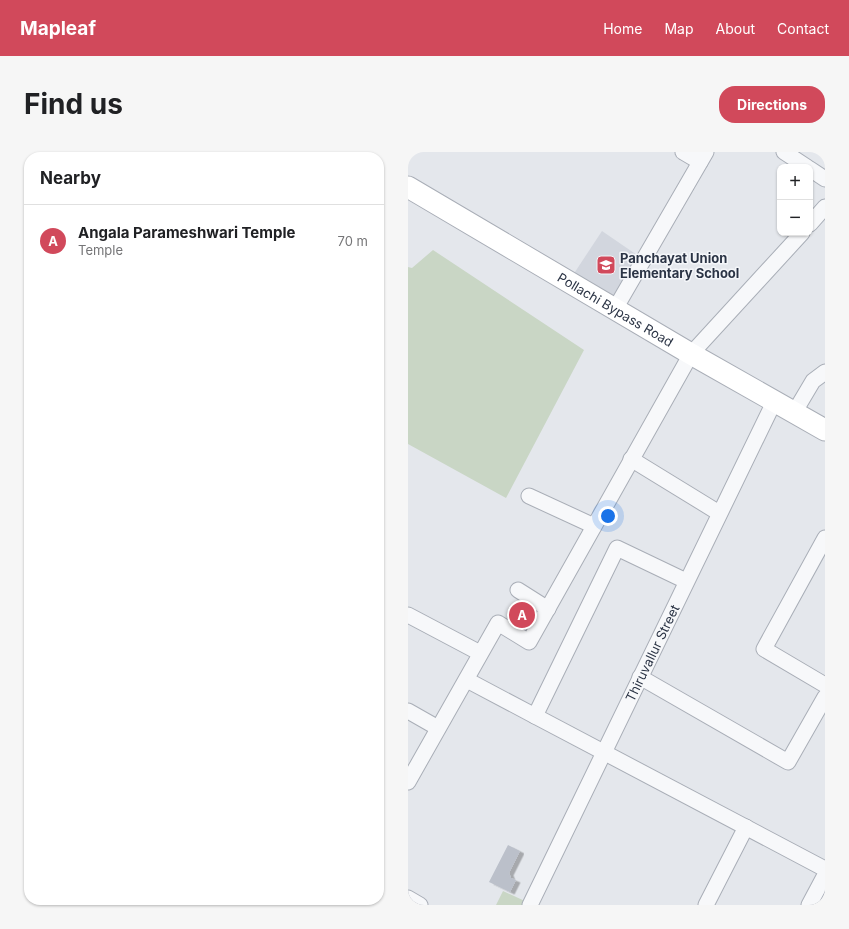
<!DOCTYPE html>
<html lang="en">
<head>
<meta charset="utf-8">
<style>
  body { margin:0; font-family:Inter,sans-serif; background:#f6f6f6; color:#202124 }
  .controls { position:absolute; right:12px; top:12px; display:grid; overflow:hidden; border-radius:8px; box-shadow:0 1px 3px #0004 }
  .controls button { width:36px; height:36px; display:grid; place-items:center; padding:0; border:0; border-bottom:1px solid #e0e0e0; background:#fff; color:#202124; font:20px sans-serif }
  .you { position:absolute; left:200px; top:364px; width:14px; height:14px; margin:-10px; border:3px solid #fff; border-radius:50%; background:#1a73e8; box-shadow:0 0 0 6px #1a73e833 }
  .badge { display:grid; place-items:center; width:26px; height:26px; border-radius:50%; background:#d1495b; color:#fff; font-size:13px; font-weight:700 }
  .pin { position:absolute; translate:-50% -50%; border:2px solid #fff; box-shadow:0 1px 4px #0006 }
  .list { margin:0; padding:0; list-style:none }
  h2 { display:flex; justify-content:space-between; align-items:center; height:52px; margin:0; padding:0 16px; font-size:17px }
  h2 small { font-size:13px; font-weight:400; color:#757577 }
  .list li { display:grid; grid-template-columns:26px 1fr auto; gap:12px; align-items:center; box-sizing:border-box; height:72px; padding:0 16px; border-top:1px solid #e0e0e0 }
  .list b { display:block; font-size:15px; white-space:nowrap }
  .list p { margin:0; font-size:13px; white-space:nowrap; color:#757577 }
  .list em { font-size:13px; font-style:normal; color:#757577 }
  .map { position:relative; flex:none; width:417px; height:753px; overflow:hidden; border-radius:16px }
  header { display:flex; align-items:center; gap:24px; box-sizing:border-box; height:56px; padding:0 20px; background:#d1495b; color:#fff }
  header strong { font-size:19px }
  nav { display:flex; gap:22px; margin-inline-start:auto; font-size:14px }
  .intro { display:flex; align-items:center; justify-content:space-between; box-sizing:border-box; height:96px; padding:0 24px }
  h1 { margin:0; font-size:28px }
  .button { padding:10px 18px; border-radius:16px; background:#d1495b; color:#fff; font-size:14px; font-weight:700 }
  main { display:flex; gap:24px; padding:0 24px }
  aside { flex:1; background:#fff; border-radius:16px; box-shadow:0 1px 3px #0004 }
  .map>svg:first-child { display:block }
  .built { fill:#d2d6de }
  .green { fill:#c9d6c5 }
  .building { fill:#bbc0ca; filter:url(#shadow) }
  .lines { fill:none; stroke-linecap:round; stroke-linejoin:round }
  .minor-casing { stroke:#a9aeb7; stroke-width:17 }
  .secondary-casing { stroke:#a9aeb7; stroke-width:23 }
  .minor { stroke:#f7f8fa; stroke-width:15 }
  .secondary { stroke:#fff; stroke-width:21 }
  .labels { text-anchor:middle; stroke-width:3; stroke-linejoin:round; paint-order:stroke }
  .poi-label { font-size:13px; font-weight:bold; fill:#2b3445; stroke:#f4f6f9; text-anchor:start }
  .street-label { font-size:13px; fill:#2b3445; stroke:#f4f6f9 }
</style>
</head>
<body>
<header>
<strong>Mapleaf</strong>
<nav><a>Home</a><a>Map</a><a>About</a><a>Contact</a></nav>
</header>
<div class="intro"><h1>Find us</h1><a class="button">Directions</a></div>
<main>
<aside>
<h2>Nearby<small></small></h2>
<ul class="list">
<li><span class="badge">A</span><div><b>Angala Parameshwari Temple</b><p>Temple</p></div><em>70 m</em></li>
</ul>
</aside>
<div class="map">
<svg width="417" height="753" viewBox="0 0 417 753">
  <defs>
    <filter id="shadow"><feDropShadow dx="4.5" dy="2.5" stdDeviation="0" flood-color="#0004"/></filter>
  </defs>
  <rect width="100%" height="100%" fill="#e4e7ec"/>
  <polygon class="built" points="194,79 229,103 205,147 165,123"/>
  <g class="green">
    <polygon points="25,98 176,198 98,346 0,292 0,115 4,116"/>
    <polygon points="95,739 119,750 118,753 88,753"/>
  </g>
  <polygon class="building" points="100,693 112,699 101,721 103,726 108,728 102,740 81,730"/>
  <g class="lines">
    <g class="minor-casing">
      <g id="minor">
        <polyline points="275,0 292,10"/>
        <polyline points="376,0 399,15"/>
        <polyline points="402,17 417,27"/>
        <polyline points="402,72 417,55"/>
        <polyline points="207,157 298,0"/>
        <polyline points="386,261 405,229 417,220"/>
        <polyline points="223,307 311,361"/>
        <polyline points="121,344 186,374"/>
        <polyline points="417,386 356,497 417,533"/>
        <polyline points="278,429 209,396 127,564 417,717"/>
        <polyline points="110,438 140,457"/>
        <polyline points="0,463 72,501"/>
        <polyline points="232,525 380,610 417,545"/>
        <polyline points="59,528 127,564"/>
        <polyline points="0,559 30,576"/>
        <polyline points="0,630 90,471 121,490 283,202 394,81"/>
        <polyline points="0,746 12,753"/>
        <path id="s1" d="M122,753l244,-503"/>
        <polyline points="298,753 338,675"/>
        <polyline points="401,753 417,723"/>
      </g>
    </g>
    <g class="secondary-casing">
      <g id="secondary">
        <path id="s2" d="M0,35l283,167 134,76"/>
      </g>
    </g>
    <use href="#minor" class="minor"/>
    <use href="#secondary" class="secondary"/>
  </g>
  <defs>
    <g id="school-square" transform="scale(1)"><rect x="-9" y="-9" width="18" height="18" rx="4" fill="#d1495b" stroke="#f4f6f9"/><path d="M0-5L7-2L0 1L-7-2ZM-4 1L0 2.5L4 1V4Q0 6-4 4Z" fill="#fff"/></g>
  </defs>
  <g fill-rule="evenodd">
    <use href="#school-square" x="198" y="113"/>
  </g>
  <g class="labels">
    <g class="poi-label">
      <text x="212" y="111">Panchayat Union<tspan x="212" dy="15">Elementary School</tspan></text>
    </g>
    <g class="street-label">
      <text dy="5" stroke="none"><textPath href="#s2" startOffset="241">Pollachi Bypass Road</textPath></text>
      <text dy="5" stroke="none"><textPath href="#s1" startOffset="280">Thiruvallur Street</textPath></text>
    </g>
  </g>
</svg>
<div class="controls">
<button>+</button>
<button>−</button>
</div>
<div class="you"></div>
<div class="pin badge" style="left:114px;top:463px">A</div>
</div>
</main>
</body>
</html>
